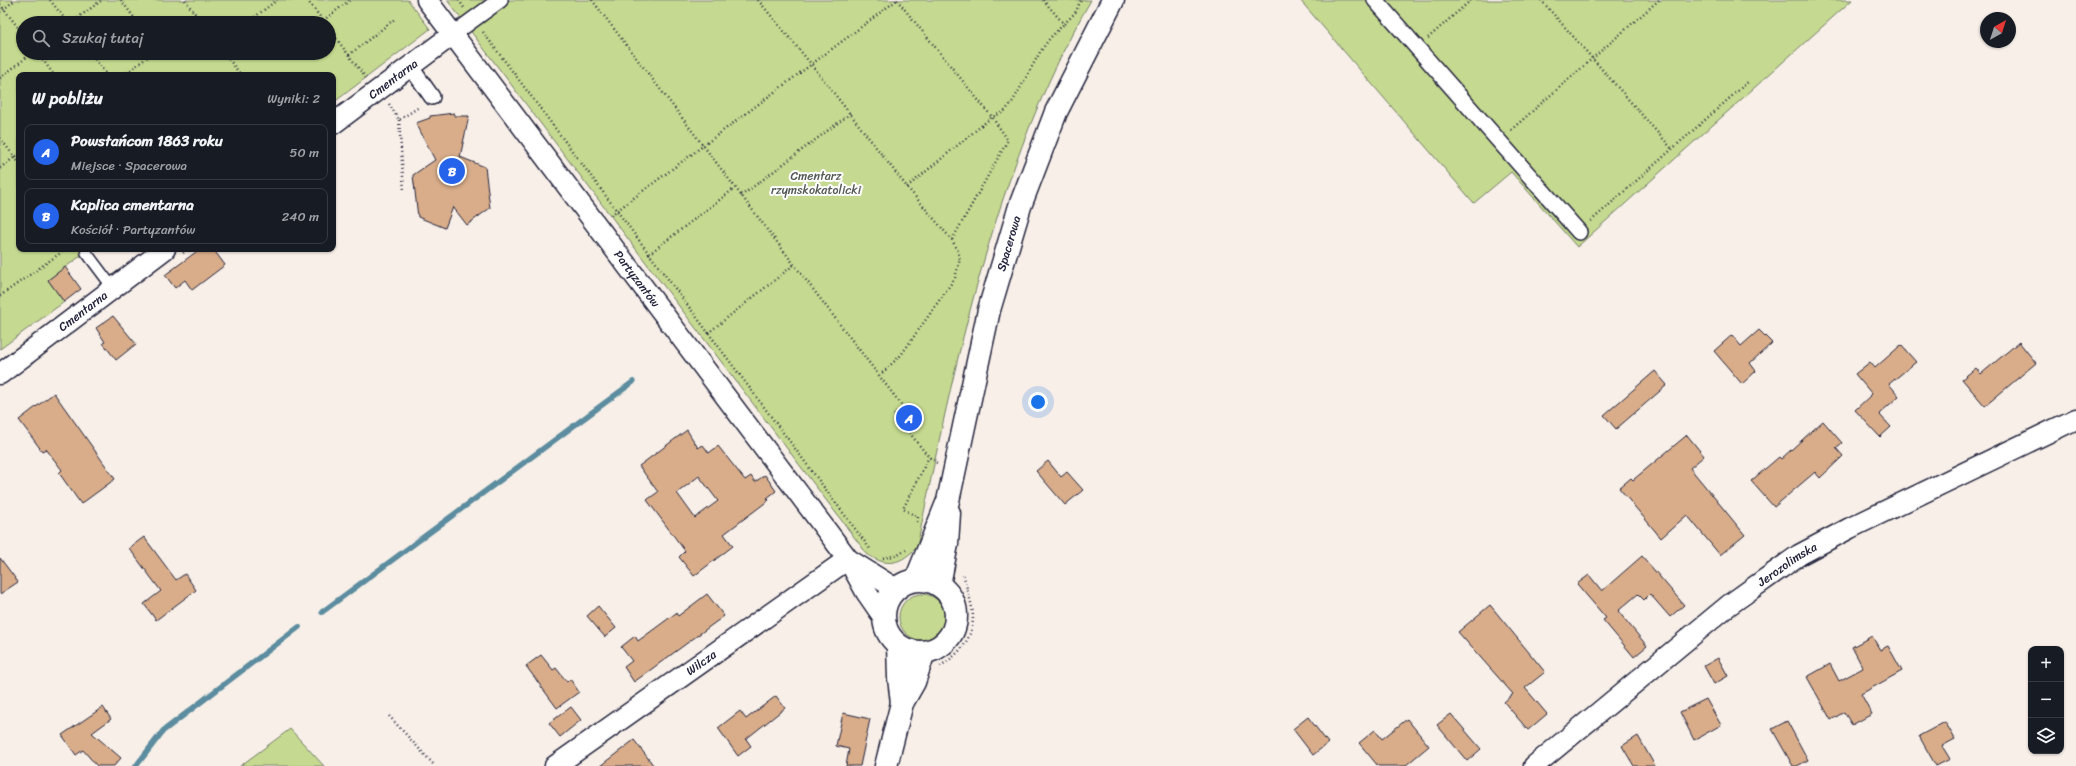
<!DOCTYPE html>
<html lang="pl">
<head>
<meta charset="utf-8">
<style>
  body { margin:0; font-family:Sriracha,sans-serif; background:#242831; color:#f1f3f6 }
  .controls { position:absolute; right:12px; bottom:12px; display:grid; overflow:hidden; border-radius:8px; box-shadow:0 1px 3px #0004 }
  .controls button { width:36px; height:36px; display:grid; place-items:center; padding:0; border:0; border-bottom:1px solid #363941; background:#171b24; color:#f1f3f6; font:20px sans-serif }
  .compass { position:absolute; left:1980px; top:12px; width:36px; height:36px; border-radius:50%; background:#171b24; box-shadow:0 1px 3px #0004; rotate:39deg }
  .you { position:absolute; left:1038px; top:402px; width:14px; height:14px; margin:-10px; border:3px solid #fff; border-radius:50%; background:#1a73e8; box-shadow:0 0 0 6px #1a73e833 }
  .badge { display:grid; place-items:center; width:26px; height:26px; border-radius:50%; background:#2563eb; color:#fff; font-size:13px; font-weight:700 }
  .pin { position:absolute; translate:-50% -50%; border:2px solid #fff; box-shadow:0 1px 4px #0006 }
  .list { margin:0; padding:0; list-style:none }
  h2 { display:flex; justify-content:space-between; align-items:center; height:52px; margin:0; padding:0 16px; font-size:17px }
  h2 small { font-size:13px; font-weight:400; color:#9ea1a6 }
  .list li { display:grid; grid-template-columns:26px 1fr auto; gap:12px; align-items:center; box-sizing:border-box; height:56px; margin:0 8px 8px; padding:0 8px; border:1px solid #363941; border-radius:8px }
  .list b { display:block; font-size:15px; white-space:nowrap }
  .list p { margin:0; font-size:13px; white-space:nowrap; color:#9ea1a6 }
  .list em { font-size:13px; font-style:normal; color:#9ea1a6 }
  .icon { flex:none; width:22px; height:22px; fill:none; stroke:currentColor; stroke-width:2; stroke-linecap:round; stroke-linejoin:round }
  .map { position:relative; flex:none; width:2076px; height:766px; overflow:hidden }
  .search { position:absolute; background:#171b24; box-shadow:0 1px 3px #0004; left:16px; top:16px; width:320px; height:44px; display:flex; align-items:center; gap:10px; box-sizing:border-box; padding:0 14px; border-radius:22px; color:#9ea1a6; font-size:15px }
  .panel { position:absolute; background:#171b24; box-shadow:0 1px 3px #0004; left:16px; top:72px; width:320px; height:180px; border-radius:8px }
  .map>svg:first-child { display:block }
  .green { fill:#c5da90; stroke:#747e66; fill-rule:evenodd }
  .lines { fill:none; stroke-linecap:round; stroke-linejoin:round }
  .stream { stroke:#5c8c9f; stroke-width:5.5 }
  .building { fill:#d9ad8a; stroke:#22223b; fill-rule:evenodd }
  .service-casing { stroke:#22223b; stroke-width:13 }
  .pedestrian-casing { stroke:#22223b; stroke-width:18 }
  .minor-casing { stroke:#22223b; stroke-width:23 }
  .tertiary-casing { stroke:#22223b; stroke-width:25 }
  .path { stroke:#22223b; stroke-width:2.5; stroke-dasharray:1 3; stroke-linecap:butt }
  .service { stroke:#fff; stroke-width:10 }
  .pedestrian { stroke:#fff; stroke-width:15 }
  .minor { stroke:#fff; stroke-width:20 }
  .tertiary { stroke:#fff; stroke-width:22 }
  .labels { text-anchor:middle; stroke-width:4; stroke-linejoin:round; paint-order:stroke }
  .street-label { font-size:12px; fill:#22223b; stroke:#fff }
  .park-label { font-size:12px; fill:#535954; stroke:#fff }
</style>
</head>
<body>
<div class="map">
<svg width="2076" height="766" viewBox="0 0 2076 766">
  <rect width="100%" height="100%" fill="#f7efe8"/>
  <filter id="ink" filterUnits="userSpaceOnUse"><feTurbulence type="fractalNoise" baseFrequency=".025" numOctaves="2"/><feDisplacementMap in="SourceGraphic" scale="8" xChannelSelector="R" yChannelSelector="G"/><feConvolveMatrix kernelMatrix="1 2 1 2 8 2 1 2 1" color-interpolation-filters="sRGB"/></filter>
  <g filter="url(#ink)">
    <g class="green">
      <path d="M0,0h408l22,29 -97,74v-28h-314v174h71l-42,31 16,22 -64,47zM23,23h306v30h-306z"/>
      <path d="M447,0h644c-95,163 -137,364 -174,547 -16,17 -30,21 -50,7z"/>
      <polygon points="1300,0 1852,0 1577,247 1511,172 1474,203"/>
      <circle cx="922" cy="617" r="23"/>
      <polygon points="290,729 324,766 240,766"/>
    </g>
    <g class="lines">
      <g class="stream">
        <polyline points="322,612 633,382"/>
        <polyline points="136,766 163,731 299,627"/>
      </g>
    </g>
    <g class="building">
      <polygon points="454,113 454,116 469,116 460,157 485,167 490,208 467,225 453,207 445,228 418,217 413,175 435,160 416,123 430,118 430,116"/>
      <polygon points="200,249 213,249 225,265 192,290 185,280 175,288 165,275"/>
      <polygon points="65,267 81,289 64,302 48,280"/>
      <polygon points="113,316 136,344 116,360 103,343 105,342 96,328"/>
      <polygon points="1759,330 1772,343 1750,363 1756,371 1742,384 1714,351 1732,335 1741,346"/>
      <polygon points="2019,342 2036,363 1985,406 1962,379 1976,368 1981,374"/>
      <polygon points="1901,345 1916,362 1889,384 1899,396 1879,414 1891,427 1880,437 1855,410 1872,394 1855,374 1870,362 1875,368"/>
      <polygon points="1655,371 1667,385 1616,429 1604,415"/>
      <polygon points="54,393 115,479 81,504 59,473 62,470 46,449 42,451 19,420"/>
      <polygon points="1823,421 1842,443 1836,448 1843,456 1820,478 1815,472 1774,507 1751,481 1779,457 1781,459"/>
      <path d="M687,430l11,18 5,-3 6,8 9,-7 27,34 6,-4 4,6 10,-7 11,16 -9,7 2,2 -45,34 9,12 -39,30 -15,-19 6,-6 -38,-51 11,-8 -19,-26zM699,476l19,25 -23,17 -18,-25z"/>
      <polygon points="1687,435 1704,456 1690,468 1745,535 1720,555 1687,515 1661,538 1619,488 1631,478 1633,480"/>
      <polygon points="1048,461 1061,477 1067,472 1083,490 1065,505 1036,471"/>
      <polygon points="144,537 176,580 185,574 196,590 156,620 144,604 161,591 129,548"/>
      <polygon points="1642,556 1684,605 1670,617 1650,594 1644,600 1638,594 1618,611 1647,646 1634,657 1603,620 1606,618 1577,584 1589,575 1602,591"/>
      <polygon points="0,558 18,582 0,594"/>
      <polygon points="707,594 724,616 634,682 624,667 632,661 621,647 635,636 638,641 676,613 678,616"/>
      <polygon points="1490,605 1545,672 1525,688 1547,714 1528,730 1504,702 1513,694 1458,632"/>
      <polygon points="598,606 616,628 605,637 587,616"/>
      <polygon points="1872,636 1880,650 1888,646 1902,671 1861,694 1872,714 1852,725 1844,712 1831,720 1807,677 1830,664 1839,681 1863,668 1852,647"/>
      <polygon points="541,655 553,670 556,668 567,682 570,679 579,692 557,708 526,666"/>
      <polygon points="1718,658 1728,676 1714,684 1704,666"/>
      <polygon points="776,696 785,708 746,739 751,746 738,756 718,728 740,711 746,719"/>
      <polygon points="1706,699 1721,725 1694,740 1680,712"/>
      <polygon points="103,707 111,719 92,733 121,758 114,766 97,766 83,750 76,755 62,735"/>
      <polygon points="571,707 581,720 560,737 549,723"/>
      <polygon points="843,713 870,719 860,766 846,766 849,749 836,746"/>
      <polygon points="1451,714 1481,749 1467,761 1437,725"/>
      <polygon points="1308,717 1328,743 1313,755 1293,729"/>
      <polygon points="1407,719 1429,746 1405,766 1378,766 1359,743 1375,730 1382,739"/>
      <polygon points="1787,721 1808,760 1797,766 1793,766 1772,729"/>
      <polygon points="1945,722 1955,739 1942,746 1950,759 1936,766 1919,736"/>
      <polygon points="1638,736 1655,766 1634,766 1622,746"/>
      <polygon points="634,740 654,766 600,766"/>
    </g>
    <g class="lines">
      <g class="service-casing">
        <polyline id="service" points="86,252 113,288"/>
      </g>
      <g class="pedestrian-casing">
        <g id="pedestrian">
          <polyline points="1375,0 1579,232"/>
          <polyline points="452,35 500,0"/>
          <polyline points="410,66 432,97"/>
        </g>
      </g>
      <g class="minor-casing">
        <g id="minor">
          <path id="s1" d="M427,0l421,559 18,33 18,26"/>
          <path id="s2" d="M333,124l119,-89"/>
          <path id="s3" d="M0,374l165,-125"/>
          <polyline points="851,561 896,589"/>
          <path id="s4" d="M555,766l293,-207"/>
          <path id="s5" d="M1534,766l195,-161 70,-50 51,-27 226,-109"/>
        </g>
      </g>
      <g class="tertiary-casing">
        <g id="tertiary">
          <circle cx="920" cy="616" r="36"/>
          <path id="s6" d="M916,580l32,-79 41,-191 31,-104 36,-94 57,-112"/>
          <polyline points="939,585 947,544 949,513"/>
          <polyline points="898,645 899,678 902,703"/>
          <polyline points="886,766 902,703 914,682 924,652"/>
        </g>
      </g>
      <g class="path">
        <polyline points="50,0 68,23"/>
        <polyline points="121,0 138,23"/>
        <polyline points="185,0 202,23"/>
        <polyline points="307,0 325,23"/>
        <polyline points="459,0 464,8"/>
        <polyline points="592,0 903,407 894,414 929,457 937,463"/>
        <polyline points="758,0 812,65 907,187 952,240 958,251 960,259 955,278 901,355 880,375"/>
        <polyline points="897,0 992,117 1008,140 952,240"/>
        <polyline points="1043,0 1064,24 1075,13 1081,0"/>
        <polyline points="1541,0 1672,149"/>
        <polyline points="0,4 23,34"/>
        <polyline points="0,12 15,0"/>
        <polyline points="248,22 277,0"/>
        <polyline points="71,23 102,0"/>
        <polyline points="193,23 199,19"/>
        <polyline points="320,23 350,0"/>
        <polyline points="329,29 366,78"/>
        <polyline points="483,32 871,550"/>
        <polyline points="1428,38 1471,0"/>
        <polyline points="38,53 54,75"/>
        <polyline points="90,53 107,75"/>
        <polyline points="224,53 241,75"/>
        <polyline points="349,55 396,18"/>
        <polyline points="279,56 282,53"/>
        <polyline points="124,75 153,53"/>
        <polyline points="0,78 32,53"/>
        <polyline points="389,104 399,120 419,107"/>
        <polyline points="399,120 404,191"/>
        <polyline points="1511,130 1659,0"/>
        <polyline points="0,138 19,163"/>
        <polyline points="0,168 19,154"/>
        <polyline points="907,187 992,117 1004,112 1013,101 1040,52 1050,38 1064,24"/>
        <polyline points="741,196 851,113"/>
        <polyline points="611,215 897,0"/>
        <polyline points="1591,221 1749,81"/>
        <polyline points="183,253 188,249"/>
        <polyline points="649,254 735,188"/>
        <polyline points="0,296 66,249"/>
        <polyline points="708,333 795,264"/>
        <polyline points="917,522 918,517 903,509 929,457"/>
        <polyline points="883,558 898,555 906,550"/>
        <path d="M940,666c21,-12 37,-32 32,-58 -2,-12 -7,-24 -9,-36"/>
        <polyline points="389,716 435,766"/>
      </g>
      <use href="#service" class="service"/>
      <use href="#pedestrian" class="pedestrian"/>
      <use href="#minor" class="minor"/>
      <use href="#tertiary" class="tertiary"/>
    </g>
  </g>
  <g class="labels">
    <g class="street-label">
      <text dy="4" stroke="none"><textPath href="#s2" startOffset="75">Cmentarna</textPath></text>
      <text dy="4" stroke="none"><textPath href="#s6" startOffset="350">Spacerowa</textPath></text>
      <text dy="4" stroke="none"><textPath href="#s1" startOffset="349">Partyzantów</textPath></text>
      <text dy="4" stroke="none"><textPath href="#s3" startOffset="104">Cmentarna</textPath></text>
      <text dy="4" stroke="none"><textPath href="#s5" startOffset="324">Jerozolimska</textPath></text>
      <text dy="4" stroke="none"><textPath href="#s4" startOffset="179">Wilcza</textPath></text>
    </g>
    <g class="park-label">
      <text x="816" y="180">Cmentarz<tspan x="816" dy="14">rzymskokatolicki</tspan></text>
    </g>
  </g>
</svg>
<div class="controls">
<button>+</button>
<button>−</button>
<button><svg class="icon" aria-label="layers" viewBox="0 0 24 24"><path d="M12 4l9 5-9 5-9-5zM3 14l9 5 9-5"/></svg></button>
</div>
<svg class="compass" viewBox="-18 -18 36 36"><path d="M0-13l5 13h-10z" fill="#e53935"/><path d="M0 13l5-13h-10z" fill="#9ea1a6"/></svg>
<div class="you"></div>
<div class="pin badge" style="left:909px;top:418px">A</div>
<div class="pin badge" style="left:452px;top:171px">B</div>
<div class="search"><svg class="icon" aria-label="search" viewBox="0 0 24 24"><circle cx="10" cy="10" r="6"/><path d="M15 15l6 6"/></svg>Szukaj tutaj</div>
<section class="panel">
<h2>W pobliżu<small>Wyniki: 2</small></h2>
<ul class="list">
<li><span class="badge">A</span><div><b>Powstańcom 1863 roku</b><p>Miejsce · Spacerowa</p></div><em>50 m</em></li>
<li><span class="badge">B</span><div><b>Kaplica cmentarna</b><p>Kościół · Partyzantów</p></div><em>240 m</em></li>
</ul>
</section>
</div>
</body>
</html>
